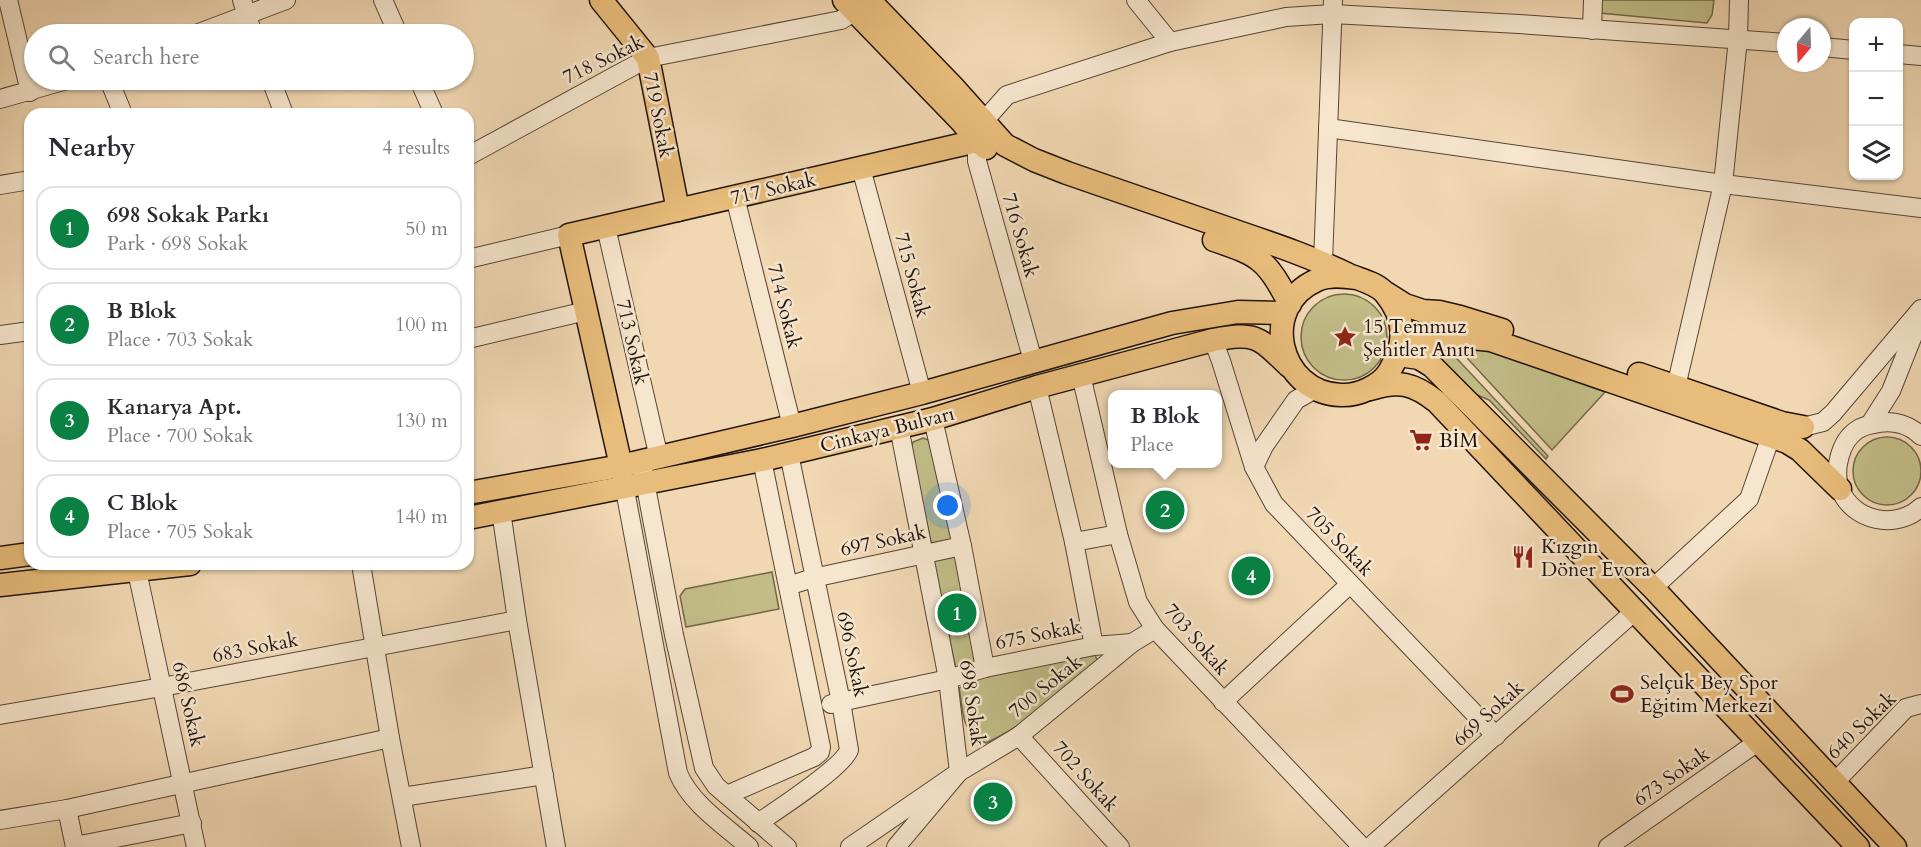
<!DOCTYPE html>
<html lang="en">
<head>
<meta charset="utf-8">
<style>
  body { margin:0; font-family:Cardo,serif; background:#f7f7f7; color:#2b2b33 }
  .controls { position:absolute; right:18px; top:18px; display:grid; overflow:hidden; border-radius:12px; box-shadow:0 2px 4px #0004 }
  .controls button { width:54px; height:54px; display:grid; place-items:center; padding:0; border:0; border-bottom:2px solid #e1e1e2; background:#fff; color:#2b2b33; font:30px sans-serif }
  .compass { position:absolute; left:1777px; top:18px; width:54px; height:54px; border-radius:50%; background:#fff; box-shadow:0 2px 4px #0004; rotate:199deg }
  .you { position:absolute; left:948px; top:506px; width:21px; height:21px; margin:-15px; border:4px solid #fff; border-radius:50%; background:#1a73e8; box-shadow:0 0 0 9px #1a73e833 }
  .badge { display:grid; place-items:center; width:39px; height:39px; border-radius:50%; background:#0b8043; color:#fff; font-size:20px; font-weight:700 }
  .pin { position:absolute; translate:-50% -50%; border:3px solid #fff; box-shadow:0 2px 6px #0006 }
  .popup { position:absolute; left:1108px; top:390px; width:114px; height:78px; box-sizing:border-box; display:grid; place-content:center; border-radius:12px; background:#fff; filter:drop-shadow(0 2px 4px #0005); font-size:20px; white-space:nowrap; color:#7c7c81 }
  .popup b { font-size:22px; color:#2b2b33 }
  .popup::after { content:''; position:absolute; left:50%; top:100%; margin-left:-12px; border:12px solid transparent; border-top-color:#fff }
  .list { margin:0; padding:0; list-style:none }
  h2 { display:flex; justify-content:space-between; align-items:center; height:78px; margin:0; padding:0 24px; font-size:26px }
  h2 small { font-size:20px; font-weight:400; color:#7c7c81 }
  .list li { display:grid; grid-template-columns:39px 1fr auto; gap:18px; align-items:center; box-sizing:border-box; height:84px; margin:0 12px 12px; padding:0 12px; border:2px solid #e1e1e2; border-radius:18px }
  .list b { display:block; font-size:22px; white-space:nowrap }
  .list p { margin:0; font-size:20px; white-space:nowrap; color:#7c7c81 }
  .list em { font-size:20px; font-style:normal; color:#7c7c81 }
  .icon { flex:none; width:33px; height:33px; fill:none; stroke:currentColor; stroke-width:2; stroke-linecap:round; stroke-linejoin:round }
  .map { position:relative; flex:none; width:1921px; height:847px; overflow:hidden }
  .search { position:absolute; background:#fff; box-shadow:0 2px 4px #0004; left:24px; top:24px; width:450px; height:66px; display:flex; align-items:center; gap:15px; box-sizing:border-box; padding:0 21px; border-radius:33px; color:#7c7c81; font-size:22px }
  .panel { position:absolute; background:#fff; box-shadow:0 2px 4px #0004; left:24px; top:108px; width:450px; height:462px; border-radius:18px }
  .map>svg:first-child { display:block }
  .green { fill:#c2bc87; stroke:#72684a; stroke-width:1.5 }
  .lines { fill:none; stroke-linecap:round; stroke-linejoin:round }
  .minor-casing { stroke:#554536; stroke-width:20 }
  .major-casing { stroke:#21140d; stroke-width:25 }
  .minor { stroke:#f6e6ce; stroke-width:18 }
  .major { stroke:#e8bc7a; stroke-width:22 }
  .labels { text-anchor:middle; stroke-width:5; stroke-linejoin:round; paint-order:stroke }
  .street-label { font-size:20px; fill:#21140d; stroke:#f6e6ce }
  .poi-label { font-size:20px; fill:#21140d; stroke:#f6e6ce; text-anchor:start }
</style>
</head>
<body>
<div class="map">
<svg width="1921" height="847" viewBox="0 0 1921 847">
  <rect width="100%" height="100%" fill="#f1d8b3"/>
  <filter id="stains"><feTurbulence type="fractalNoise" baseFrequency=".00333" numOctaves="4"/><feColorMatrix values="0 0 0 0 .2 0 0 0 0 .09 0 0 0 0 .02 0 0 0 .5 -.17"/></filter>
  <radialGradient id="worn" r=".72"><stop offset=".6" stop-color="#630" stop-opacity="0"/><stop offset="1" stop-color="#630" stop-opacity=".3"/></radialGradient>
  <g class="green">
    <polygon points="1592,0 1714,0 1712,15 1707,23 1599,13"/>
    <circle cx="1344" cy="337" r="43"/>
    <polygon points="1457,347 1475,347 1605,392 1552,450"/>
    <polygon points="1447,348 1548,456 1546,459 1489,400 1475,394 1435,356"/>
    <circle cx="1887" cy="471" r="34"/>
    <polygon points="923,438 931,441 954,539 931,543 911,447 913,442"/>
    <polygon points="958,556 981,664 956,670 933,561"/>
    <polygon points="772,572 779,609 686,627 680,596 685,589"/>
    <path d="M1095,655l4,9c-36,28 -71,60 -113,79 -26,-12 -22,-29 -27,-55l30,-13z"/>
  </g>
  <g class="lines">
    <g class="minor-casing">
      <g id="minor">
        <polyline points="8,0 30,92"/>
        <polyline points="242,0 253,34"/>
        <polyline points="383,0 398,34"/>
        <polyline points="1136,0 1170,42"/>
        <polyline points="1592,30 1593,0"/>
        <polyline points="196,34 286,0"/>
        <polyline points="1822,47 1854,50"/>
        <polyline points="1898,54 1921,56"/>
        <polyline points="109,80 123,114"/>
        <polyline points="271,80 284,114"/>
        <polyline points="419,80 434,114"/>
        <polyline points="0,99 67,80"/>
        <polyline points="1328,128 1723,184 1921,208"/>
        <polyline points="468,156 648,58 841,20 865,5"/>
        <polyline points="861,168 922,393"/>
        <polyline points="0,185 30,180"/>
        <polyline points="735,197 792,426"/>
        <polyline points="606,227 659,458"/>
        <polyline points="468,259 569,235"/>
        <polyline points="1323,262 1333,0"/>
        <polyline points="0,335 30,331"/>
        <polyline points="468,339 586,311"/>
        <polyline points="1213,340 1221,361 1254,467 1274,504 1496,736"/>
        <polyline points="1033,361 977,161 977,141 984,121 1007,95 1170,42 1286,17 1332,14 1519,24 1786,43"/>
        <polyline points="1081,375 1118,534 1138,602 1155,629 1362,847"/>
        <polyline points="1037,387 1074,542 1094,646"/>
        <polyline points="1676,387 1723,184 1738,39 1739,0"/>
        <polyline points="933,419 962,546 985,668"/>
        <polyline points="1870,424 1891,391 1920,318"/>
        <polyline points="1803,427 1823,422 1833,413 1921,309"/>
        <path d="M1921,436c-11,-11 -27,-16 -42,-13 -8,1 -16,3 -22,7 -17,11 -24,41 -17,59 13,33 57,41 81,18"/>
        <polyline points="1254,467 1264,446 1296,400 1315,389"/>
        <polyline points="643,471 674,635 704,768 716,786 787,847"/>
        <path d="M622,474l56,299c13,31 46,52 71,74"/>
        <polyline points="501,511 517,620 556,847"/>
        <polyline points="1074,542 1118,534"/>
        <polyline points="361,564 390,738 411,847"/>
        <polyline points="137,571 196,847"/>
        <polyline points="788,586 813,578 962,546"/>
        <polyline points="1653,588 1749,499 1771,436"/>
        <polyline points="1223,702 1350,584"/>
        <polyline points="831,704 948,679 985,668 1094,646 1132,643"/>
        <polyline points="0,715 162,687 517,620"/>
        <polyline points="1019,736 1120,847"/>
        <polyline points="1835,782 1906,708 1921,704"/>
        <polyline points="727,795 814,757 820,752 821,747 762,460"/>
        <polyline points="402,797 544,775"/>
        <polyline points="67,809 75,847"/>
        <polyline points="0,820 67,809 390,738"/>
        <path d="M758,823c19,-13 84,-55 91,-73l-8,-48 -52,-248"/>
        <polyline points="75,846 192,823"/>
        <polyline points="850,847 959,772 1019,736 1132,643 1155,629"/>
        <polyline points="896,847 959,772 948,679 899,427"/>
        <polyline points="1370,847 1635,611"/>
        <polyline points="1608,847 1759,741"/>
      </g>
    </g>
    <g class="major-casing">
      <g id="major">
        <polyline points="601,0 648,58 678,210"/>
        <polyline points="844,0 961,121 977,141 986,148"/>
        <path d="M869,0l86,89 50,56 29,15 33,13c56,19 112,39 168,58 38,13 77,26 114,44 12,5 27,8 36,18 22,27 21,51 4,79 -9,14 -31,24 -48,23 -63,-2 -83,-89 -24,-115 12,-6 27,-3 40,-2"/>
        <path d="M1214,240c48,16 52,20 76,64"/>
        <polyline points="1386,293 1405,305 1423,311 1439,312 1460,317 1502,330"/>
        <polyline points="1401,346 1430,345 1444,339 1461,337 1491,340 1787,442 1800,450 1840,489"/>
        <polyline points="1399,355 1419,358 1432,366 1653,588 1895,847"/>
        <polyline points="1639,374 1782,423 1803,427"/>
        <path d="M1370,389c29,-9 43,-6 67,13l421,445"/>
        <polyline points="621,466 569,235 977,141"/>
        <polyline points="468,493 621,466 792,426 922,393 1172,323 1238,312 1285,313"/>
        <path d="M468,518l294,-58 171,-41 104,-32 176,-47c42,-8 45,-4 76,26"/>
        <polyline points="0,558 30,554"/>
        <polyline points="0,585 190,564"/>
      </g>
    </g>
    <use href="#minor" class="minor"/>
    <use href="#major" class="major"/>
  </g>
  <defs>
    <g id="sight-bare" transform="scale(1.8)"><path d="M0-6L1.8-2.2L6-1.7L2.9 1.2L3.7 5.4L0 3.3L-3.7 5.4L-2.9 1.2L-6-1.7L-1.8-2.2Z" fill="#8f2418" stroke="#f6e6ce" stroke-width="2.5" paint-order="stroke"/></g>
    <g id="supermarket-bare" transform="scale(1.8)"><path d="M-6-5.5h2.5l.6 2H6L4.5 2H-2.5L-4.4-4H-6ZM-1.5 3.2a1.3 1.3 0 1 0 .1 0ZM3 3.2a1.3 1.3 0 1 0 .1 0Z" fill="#8f2418" stroke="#f6e6ce" stroke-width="2.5" paint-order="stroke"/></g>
    <g id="restaurant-bare" transform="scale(1.8)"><path d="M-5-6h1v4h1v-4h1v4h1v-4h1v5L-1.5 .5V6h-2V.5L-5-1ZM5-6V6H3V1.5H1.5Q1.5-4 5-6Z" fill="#8f2418" stroke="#f6e6ce" stroke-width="2.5" paint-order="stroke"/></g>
    <g id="stadium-bare" transform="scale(1.8)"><path d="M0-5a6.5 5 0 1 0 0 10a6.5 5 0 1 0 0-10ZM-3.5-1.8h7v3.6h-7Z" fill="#8f2418" stroke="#f6e6ce" stroke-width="2.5" paint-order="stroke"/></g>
  </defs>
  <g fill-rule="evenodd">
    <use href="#sight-bare" x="1345" y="337"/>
    <use href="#supermarket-bare" x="1421" y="440"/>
    <use href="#restaurant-bare" x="1523" y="557"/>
    <use href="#stadium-bare" x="1622" y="694"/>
  </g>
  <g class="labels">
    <g class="street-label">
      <text transform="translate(603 59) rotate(-26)" y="7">718 Sokak</text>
      <text transform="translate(659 115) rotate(79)" y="7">719 Sokak</text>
      <text transform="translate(773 188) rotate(-13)" y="7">717 Sokak</text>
      <text transform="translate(1021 235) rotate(74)" y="7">716 Sokak</text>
      <text transform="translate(913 275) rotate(75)" y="7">715 Sokak</text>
      <text transform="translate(785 306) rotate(76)" y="7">714 Sokak</text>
      <text transform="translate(633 342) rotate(77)" y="7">713 Sokak</text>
      <text transform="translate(887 429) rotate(-14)" y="7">Cinkaya Bulvarı</text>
      <text transform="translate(883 540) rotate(-12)" y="7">697 Sokak</text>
      <text transform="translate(1340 541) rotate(46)" y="7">705 Sokak</text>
      <text transform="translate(1038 634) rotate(-11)" y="7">675 Sokak</text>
      <text transform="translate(1197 639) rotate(49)" y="7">703 Sokak</text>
      <text transform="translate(255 647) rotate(-11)" y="7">683 Sokak</text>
      <text transform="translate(853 654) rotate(78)" y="7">696 Sokak</text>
      <text transform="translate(1045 686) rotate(-39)" y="7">700 Sokak</text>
      <text transform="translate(973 703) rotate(82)" y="7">698 Sokak</text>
      <text transform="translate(189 704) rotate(77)" y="7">686 Sokak</text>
      <text transform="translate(1488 713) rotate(-42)" y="7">669 Sokak</text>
      <text transform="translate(1861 725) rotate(-44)" y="7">640 Sokak</text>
      <text transform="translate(1086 776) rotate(48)" y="7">702 Sokak</text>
      <text transform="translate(1671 776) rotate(-35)" y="7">673 Sokak</text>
    </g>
    <g class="poi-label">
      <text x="1363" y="333">15 Temmuz<tspan x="1363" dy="23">Şehitler Anıtı</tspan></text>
      <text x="1439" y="447">BİM</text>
      <text x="1541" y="553">Kızgın<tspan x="1541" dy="23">Döner Evora</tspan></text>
      <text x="1640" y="689">Selçuk Bey Spor<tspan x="1640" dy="23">Eğitim Merkezi</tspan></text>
    </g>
  </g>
  <rect width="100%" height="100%" filter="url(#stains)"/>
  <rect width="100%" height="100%" fill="url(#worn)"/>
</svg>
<div class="controls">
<button>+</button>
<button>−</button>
<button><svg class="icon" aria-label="layers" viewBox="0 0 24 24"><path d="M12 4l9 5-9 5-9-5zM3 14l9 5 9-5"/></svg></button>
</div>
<svg class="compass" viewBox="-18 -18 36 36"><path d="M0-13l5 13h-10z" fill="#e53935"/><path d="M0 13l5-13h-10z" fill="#7c7c81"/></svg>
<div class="you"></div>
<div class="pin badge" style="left:957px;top:613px">1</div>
<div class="pin badge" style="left:1165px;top:510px">2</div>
<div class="popup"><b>B Blok</b>Place</div>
<div class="pin badge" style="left:993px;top:802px">3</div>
<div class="pin badge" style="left:1251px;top:576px">4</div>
<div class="search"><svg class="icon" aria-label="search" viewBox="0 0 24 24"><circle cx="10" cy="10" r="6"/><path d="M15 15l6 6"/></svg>Search here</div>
<section class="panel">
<h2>Nearby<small>4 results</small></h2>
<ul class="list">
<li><span class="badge">1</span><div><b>698 Sokak Parkı</b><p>Park · 698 Sokak</p></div><em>50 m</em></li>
<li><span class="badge">2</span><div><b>B Blok</b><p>Place · 703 Sokak</p></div><em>100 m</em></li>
<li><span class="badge">3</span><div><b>Kanarya Apt.</b><p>Place · 700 Sokak</p></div><em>130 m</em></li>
<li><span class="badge">4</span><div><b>C Blok</b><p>Place · 705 Sokak</p></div><em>140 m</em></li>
</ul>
</section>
</div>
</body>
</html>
